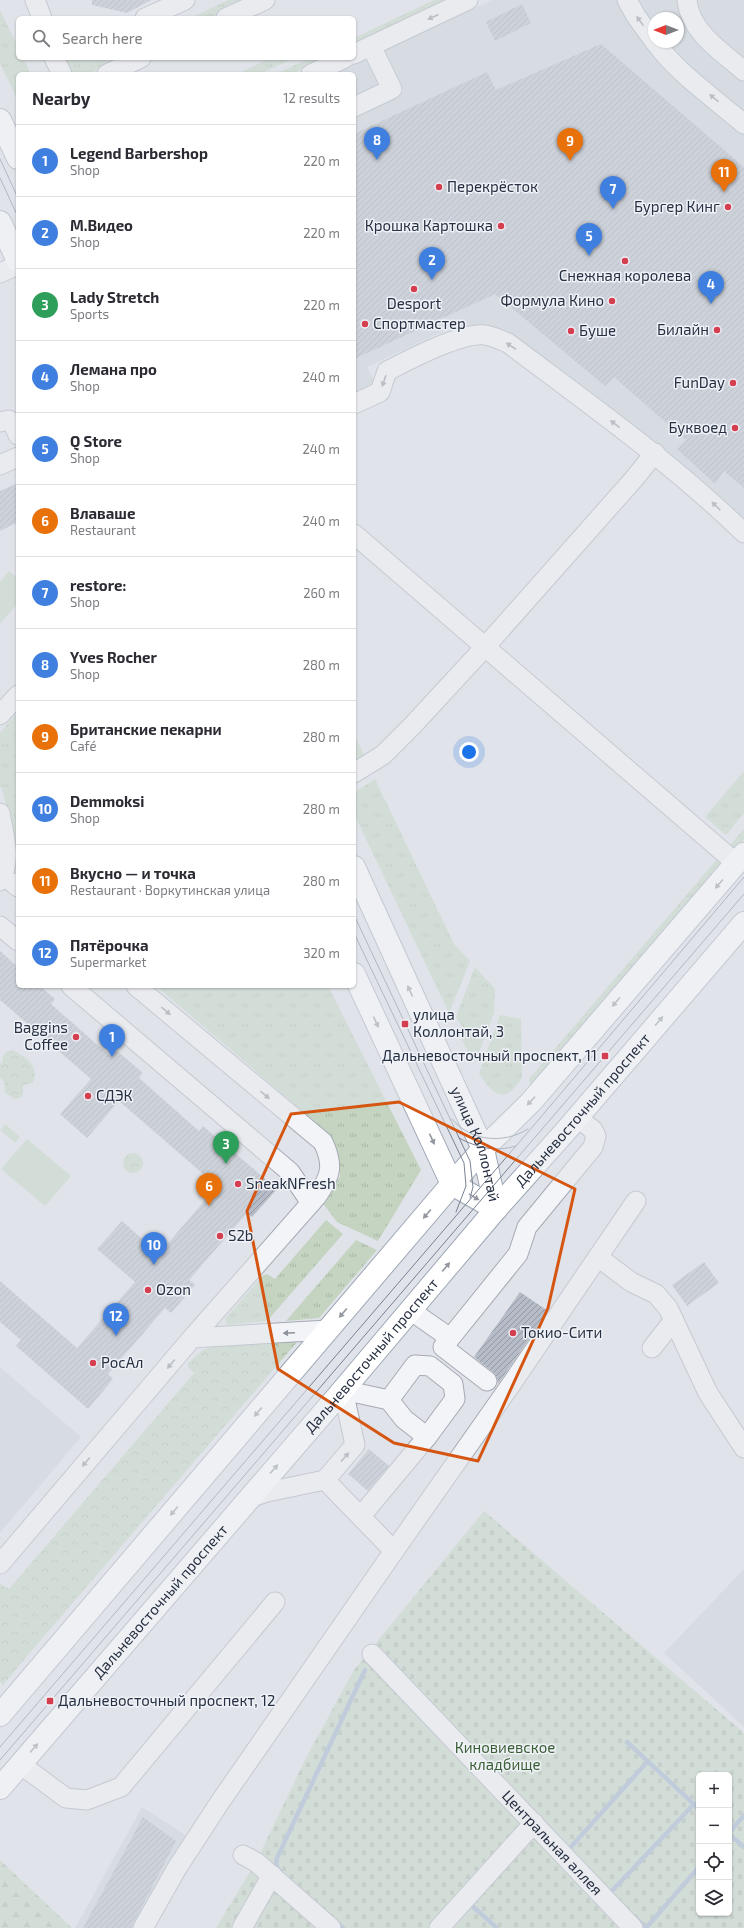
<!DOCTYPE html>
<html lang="en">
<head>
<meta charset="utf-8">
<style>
  body { margin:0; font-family:"Exo 2",sans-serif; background:#f2f2f3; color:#2b2b33 }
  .controls { position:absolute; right:12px; bottom:12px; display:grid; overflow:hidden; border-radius:6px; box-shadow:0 1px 3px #0004 }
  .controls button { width:36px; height:36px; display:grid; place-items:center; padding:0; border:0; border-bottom:1px solid #e1e1e2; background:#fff; color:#2b2b33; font:20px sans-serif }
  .compass { position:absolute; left:648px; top:12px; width:36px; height:36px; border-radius:50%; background:#fff; box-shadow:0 1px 3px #0004; rotate:270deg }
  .you { position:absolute; left:469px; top:752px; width:14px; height:14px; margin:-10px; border:3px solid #fff; border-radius:50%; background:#1a73e8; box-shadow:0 0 0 6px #1a73e833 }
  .badge { display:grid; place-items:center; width:26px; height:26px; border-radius:50%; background:#0f766e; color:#fff; font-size:13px; font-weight:700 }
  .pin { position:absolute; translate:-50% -33px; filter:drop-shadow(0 1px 2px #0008) }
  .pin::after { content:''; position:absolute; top:21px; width:14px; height:12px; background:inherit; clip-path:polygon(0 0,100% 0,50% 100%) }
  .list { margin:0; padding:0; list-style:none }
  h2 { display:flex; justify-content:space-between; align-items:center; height:52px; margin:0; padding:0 16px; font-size:17px }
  h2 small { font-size:13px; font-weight:400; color:#7c7c81 }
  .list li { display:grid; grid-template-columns:26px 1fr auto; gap:12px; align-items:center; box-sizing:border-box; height:72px; padding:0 16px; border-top:1px solid #e1e1e2 }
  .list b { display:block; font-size:15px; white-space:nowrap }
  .list p { margin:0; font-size:13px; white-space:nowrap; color:#7c7c81 }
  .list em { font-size:13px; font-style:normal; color:#7c7c81 }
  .icon { flex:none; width:22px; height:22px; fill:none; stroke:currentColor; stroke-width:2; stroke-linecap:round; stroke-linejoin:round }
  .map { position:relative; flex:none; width:744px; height:1928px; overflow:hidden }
  .search { position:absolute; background:#fff; box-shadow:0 1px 3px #0004; left:16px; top:16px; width:340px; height:44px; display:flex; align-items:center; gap:10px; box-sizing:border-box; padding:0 14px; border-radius:6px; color:#7c7c81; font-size:15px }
  .panel { position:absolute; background:#fff; box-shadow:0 1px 3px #0004; left:16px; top:72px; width:340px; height:916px; border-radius:6px }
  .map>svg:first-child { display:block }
  .built { fill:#cdd2dc; fill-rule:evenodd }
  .grass { fill:url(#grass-tufts) }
  .forest { fill:url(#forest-firs) }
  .cemetery { fill:url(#cemetery-stones); fill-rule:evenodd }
  .park { fill:url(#park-crowns) }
  .garden { fill:#c4d4c0 }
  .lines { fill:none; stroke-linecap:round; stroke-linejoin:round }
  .stream { stroke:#99afcb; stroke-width:4.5 }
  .building { fill:url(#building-hatch) }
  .minor-casing { stroke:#a5aab4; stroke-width:21 }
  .major-casing { stroke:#9ea7b6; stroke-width:24 }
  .minor { stroke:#f3f4f7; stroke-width:19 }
  .major { stroke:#fff; stroke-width:22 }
  .tram { stroke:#788294; stroke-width:1 }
  .oneway { fill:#8d929c }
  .oneway2 { fill:#9398a0 }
  .marked { fill:none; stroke:#d55511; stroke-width:3; stroke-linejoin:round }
  .poi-dot { fill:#d53e4f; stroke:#eff2f7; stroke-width:1.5 }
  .labels { text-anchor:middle; stroke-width:3; stroke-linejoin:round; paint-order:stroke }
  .poi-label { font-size:15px; fill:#273042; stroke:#eff2f7; text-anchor:start }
  .street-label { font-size:15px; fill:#273042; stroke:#eff2f7 }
  .park-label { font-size:15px; fill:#3a5e34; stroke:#eff2f7 }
</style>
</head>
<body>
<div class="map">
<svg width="744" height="1928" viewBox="0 0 744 1928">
  <defs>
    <pattern id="grass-tufts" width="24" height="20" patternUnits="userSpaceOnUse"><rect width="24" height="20" fill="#c4d4c0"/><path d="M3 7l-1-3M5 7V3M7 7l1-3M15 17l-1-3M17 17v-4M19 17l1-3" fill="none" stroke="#a8b6a6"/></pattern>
    <pattern id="forest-firs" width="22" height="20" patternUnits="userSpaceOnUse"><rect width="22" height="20" fill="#c4d4c0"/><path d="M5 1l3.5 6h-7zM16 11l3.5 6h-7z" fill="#a8b6a6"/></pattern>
    <pattern id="cemetery-stones" width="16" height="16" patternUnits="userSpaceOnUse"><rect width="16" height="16" fill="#c4d4c0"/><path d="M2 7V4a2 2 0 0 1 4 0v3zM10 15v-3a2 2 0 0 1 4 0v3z" fill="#a8b6a6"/></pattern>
    <pattern id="park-crowns" width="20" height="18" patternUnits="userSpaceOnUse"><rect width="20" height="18" fill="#c4d4c0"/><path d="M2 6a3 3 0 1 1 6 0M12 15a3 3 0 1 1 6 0" fill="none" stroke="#a8b6a6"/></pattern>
    <pattern id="building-hatch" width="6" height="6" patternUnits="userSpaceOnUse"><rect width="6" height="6" fill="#b6bcc7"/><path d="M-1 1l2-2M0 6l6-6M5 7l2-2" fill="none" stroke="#9499a3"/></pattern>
  </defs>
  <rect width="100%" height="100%" fill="#e0e3e9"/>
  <g class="built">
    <path d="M492,0h252v526l-259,-199 -31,-1 -87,41 9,18 -22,11v-322h-21zM654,18h24v24h-24z"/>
    <polygon points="0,1367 81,1437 0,1533"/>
    <polygon points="744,1569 744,1727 664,1653"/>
    <polygon points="142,1807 190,1838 138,1928 75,1928"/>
  </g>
  <g class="grass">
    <polygon points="228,0 247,0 210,18 191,18"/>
    <polygon points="434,0 449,0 354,45 354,38"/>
    <polygon points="0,10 18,47 18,58 23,58 31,74 18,74 18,101 0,63"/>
    <polygon points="62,58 119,58 119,60 88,74 70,74"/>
    <polygon points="270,58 294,58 260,74 237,74"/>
    <polygon points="310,58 326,58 292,74 276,74"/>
    <polygon points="18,712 18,870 15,871 15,842 2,789 0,787 0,733"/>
    <polygon points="354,735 367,760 354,769"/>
    <polygon points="744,771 744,813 726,835 705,817"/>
    <polygon points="375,779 454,944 470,961 449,1013 354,814 354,793"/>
    <polygon points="744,829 744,840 735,850 728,847"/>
    <polygon points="719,857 722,859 722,866 531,1088 529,1079"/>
    <polygon points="475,967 495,989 494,1013 478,1055 471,1057 461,1038 463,1028 456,1017"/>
    <polygon points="156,986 328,986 421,1170 378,1241 337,1222 321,1201 340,1177 338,1152 320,1126"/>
    <path d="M500,1015l21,4 1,59c-3,4 -7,10 -11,13 -14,11 -26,-8 -32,-18z"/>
    <polygon points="326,1220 343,1234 267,1321 227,1325 225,1319 262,1276 267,1274 275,1279"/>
    <polygon points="356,1240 377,1250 319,1318 286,1321"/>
  </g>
  <polygon class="forest" points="0,1860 72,1928 0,1928"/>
  <path class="cemetery" d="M484,1511l260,222v195h-528l40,-66 51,-106 47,-86zM699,1775h30v138h-30z"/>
  <g class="park">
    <path d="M12,1050c14,6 28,17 21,33l-10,2v10l-3,3 -5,1 -10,-6 -1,-12 -4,-3v-16l2,2 1,-8 3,-4z"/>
    <circle cx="133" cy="1163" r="10"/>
    <polygon points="298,1341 34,1648 3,1685 0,1682 0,1584 9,1589 194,1373 188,1367 188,1363 203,1350 211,1347"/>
  </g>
  <g class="garden">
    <polygon points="9,571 18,579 18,603 0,624 0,582"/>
    <polygon points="5,1124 20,1137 15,1143 0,1130"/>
    <polygon points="27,1139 71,1176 45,1206 1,1169"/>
  </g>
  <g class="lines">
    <g class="stream">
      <polyline points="627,1742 699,1809"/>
      <polyline points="729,1833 744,1815"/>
      <polyline points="729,1834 744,1847"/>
      <polyline points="569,1849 648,1761"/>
      <polyline points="280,1872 276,1865 277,1858 365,1670"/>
      <polyline points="611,1892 694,1804"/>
      <polyline points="470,1904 497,1928"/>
      <polyline points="638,1920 645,1928"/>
      <polyline points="336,1922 343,1928"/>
      <polyline points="646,1928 699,1867"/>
    </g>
  </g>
  <g class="building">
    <polygon points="92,0 151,0 127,13 92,5"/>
    <polygon points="522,4 531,23 495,41 486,22"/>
    <polygon points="601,44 744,167 744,488 724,471 715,484 677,449 686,440 614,377 605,386 495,294 354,359 354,134 487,72 496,90"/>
    <polygon points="18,483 18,522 0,531 0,491"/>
    <polygon points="0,951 18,967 18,986 40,986 55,999 51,1004 110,1056 116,1050 143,1073 139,1078 199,1131 203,1126 277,1189 252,1217 247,1213 189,1280 195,1285 171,1313 165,1308 108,1374 113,1379 88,1409 16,1346 21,1340 0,1322 0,1281 77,1348 135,1282 97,1249 122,1221 159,1254 217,1186 119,1101 87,1138 60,1114 91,1079 0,1000"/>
    <polygon points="704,1262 719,1283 687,1306 672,1285"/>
    <polygon points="520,1292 548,1311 498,1384 497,1377 494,1373 474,1357"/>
    <polygon points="369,1449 389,1466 368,1491 348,1474"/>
    <polygon points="143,1817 176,1841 131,1928 83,1928"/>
  </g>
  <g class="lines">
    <g class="minor-casing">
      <g id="minor">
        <polyline points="35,0 42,18"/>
        <polyline points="627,0 636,16 654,41"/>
        <path d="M687,0c3,32 34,51 57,71"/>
        <polyline points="145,18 185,0"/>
        <polyline points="226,18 265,0"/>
        <path d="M655,42c22,31 60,57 89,82"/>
        <polyline points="354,54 468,0"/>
        <polyline points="54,58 62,74"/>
        <polyline points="107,74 141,58"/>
        <polyline points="311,74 345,58"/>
        <polyline points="354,107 392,89 371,46"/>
        <polyline points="0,273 18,265"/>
        <path d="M354,404l26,-12 7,-21c22,-11 74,-39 98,-36 7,1 16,5 23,8 81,61 163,119 236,190"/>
        <polyline points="0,422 9,420 13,424 18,435"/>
        <polyline points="0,465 18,457"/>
        <polyline points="354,534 736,863"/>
        <polyline points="0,715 18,695"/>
        <polyline points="354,773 383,755 412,726 485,647 633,480 655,453"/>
        <path d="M0,813c4,23 12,46 0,68"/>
        <polyline points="13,883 18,887"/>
        <polyline points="0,926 18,941"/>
        <polyline points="71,986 290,1172 311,1203"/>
        <path d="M136,986l187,156c11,23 8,34 -6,54l-125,142"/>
        <polyline points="598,1257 631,1282 656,1294 668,1308 708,1393 744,1448"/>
        <polyline points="410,1310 450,1338"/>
        <polyline points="652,1348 674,1320"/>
        <polyline points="487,1381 443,1347 518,1254 527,1227 593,1147 596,1136 593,1130 577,1117"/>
        <polyline points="325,1480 394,1551 510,1386 636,1201"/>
        <polyline points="249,1498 267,1492 325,1480 355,1445 343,1390 389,1400 415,1365 430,1366 453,1384 455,1399 427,1437 404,1419 389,1400"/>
        <polyline points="361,1516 427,1437"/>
        <polyline points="0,1564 192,1338 328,1330"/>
        <path id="s1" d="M372,1654l261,274"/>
        <polyline points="20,1764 66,1798 87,1800 121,1787 275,1602"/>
        <polyline points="243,1855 256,1862 331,1928"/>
        <polyline points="143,1928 177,1868 220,1802 394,1551"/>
        <polyline points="242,1928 272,1875"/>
        <polyline points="439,1928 534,1823"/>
      </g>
    </g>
    <g class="major-casing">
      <g id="major">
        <polyline points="0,120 18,158"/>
        <polyline points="0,222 18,261"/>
        <path id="s2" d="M354,867l129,282 13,60"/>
        <polyline points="354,974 452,1184 496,1209"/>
        <polyline points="0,1715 452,1184 483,1149 531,1102 744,854"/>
        <path id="s3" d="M0,1788l343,-398 153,-181 68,-76 180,-210"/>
      </g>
    </g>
    <use href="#minor" class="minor"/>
    <use href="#major" class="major"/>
    <g class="tram">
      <polyline points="0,159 18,198"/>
      <polyline points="0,178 18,217"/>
      <polyline points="354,915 470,1161 473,1187 470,1198"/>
      <polyline points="354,933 464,1163 466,1186 456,1212"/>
      <path d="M452,1119c19,23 52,25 76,10"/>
      <path d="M459,1138c19,10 36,14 57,8"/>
      <polyline points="0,1747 540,1118 744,877"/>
      <polyline points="0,1760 744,894"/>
    </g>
  </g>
  <defs><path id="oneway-solid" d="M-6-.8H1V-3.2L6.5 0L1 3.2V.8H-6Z"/></defs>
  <g class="oneway">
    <use href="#oneway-solid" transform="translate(433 17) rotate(155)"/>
    <use href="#oneway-solid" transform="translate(640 21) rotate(-125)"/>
    <use href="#oneway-solid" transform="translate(714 98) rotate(-140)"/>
    <use href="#oneway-solid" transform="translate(511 346) rotate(-147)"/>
    <use href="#oneway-solid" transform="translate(384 381) rotate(109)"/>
    <use href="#oneway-solid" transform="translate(615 424) rotate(-143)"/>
    <use href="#oneway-solid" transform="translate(716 506) rotate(-136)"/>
    <use href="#oneway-solid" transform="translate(166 1011) rotate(40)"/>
    <use href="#oneway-solid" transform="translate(265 1095) rotate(40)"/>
    <use href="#oneway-solid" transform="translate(289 1333) rotate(177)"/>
    <use href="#oneway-solid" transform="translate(171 1364) rotate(130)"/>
    <use href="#oneway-solid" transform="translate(345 1457) rotate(-49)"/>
    <use href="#oneway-solid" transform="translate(86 1462) rotate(130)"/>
  </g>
  <g class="oneway2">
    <use href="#oneway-solid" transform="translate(719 884) rotate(131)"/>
    <use href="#oneway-solid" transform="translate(410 991) rotate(-114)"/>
    <use href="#oneway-solid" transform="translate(616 1002) rotate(130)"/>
    <use href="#oneway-solid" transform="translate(659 1021) rotate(-49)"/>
    <use href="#oneway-solid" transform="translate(376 1022) rotate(65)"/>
    <use href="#oneway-solid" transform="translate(531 1101) rotate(133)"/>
    <use href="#oneway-solid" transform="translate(432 1139) rotate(65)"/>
    <use href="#oneway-solid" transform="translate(474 1197) rotate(31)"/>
    <use href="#oneway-solid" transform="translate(427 1214) rotate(130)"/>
    <use href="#oneway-solid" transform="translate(446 1267) rotate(-50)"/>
    <use href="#oneway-solid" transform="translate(343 1313) rotate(130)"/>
    <use href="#oneway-solid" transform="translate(258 1412) rotate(130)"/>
    <use href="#oneway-solid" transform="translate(274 1469) rotate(-49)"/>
    <use href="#oneway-solid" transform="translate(174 1511) rotate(130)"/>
    <use href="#oneway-solid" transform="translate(34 1748) rotate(-49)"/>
  </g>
  <path d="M0 0H744V1928H0ZM399,1102l176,87 -27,119 -70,153 -84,-18 -116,-74 -31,-158 44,-97z" fill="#e0e3e9" fill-opacity=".55" fill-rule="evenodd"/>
  <path class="marked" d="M399,1102l176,87 -27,119 -70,153 -84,-18 -116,-74 -31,-158 44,-97z"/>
  <g class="poi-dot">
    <circle cx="439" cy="187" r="4"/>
    <circle cx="728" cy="207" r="4"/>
    <circle cx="501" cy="226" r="4"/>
    <circle cx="625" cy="261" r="4"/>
    <circle cx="414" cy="289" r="4"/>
    <circle cx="612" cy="301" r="4"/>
    <circle cx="365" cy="324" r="4"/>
    <circle cx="717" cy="330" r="4"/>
    <circle cx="571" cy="331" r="4"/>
    <circle cx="733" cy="383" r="4"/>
    <circle cx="735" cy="428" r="4"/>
    <rect x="401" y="1020" width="8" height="8" rx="2"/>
    <circle cx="76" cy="1037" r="4"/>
    <rect x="601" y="1052" width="8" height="8" rx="2"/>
    <circle cx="88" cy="1096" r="4"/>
    <circle cx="238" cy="1184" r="4"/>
    <circle cx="220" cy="1236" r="4"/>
    <circle cx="148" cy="1290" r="4"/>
    <circle cx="513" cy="1333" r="4"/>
    <circle cx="93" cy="1363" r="4"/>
    <rect x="46" y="1697" width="8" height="8" rx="2"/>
  </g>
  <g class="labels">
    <g class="poi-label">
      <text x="447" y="192">Перекрёсток</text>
      <text x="720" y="212" text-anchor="end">Бургер Кинг</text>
      <text x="493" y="231" text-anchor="end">Крошка Картошка</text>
      <text x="625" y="281" text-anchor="middle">Снежная королева</text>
      <text x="604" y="306" text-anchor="end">Формула Кино</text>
      <text x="414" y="309" text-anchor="middle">Desport</text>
      <text x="373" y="329">Спортмастер</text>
      <text x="709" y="335" text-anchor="end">Билайн</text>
      <text x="579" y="336">Буше</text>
      <text x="725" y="388" text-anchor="end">FunDay</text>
      <text x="727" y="433" text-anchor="end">Буквоед</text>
      <text x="413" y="1020">улица<tspan x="413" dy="17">Коллонтай, 3</tspan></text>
      <text x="68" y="1033" text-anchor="end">Baggins<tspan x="68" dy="17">Coffee</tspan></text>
      <text x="597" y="1061" text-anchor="end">Дальневосточный проспект, 11</text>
      <text x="96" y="1101">СДЭК</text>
      <text x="246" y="1189">SneakNFresh</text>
      <text x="228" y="1241">S2b</text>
      <text x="156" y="1295">Ozon</text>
      <text x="521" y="1338">Токио-Сити</text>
      <text x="101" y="1368">РосАл</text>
      <text x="58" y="1706">Дальневосточный проспект, 12</text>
    </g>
    <g class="street-label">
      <text dy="5" stroke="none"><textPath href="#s3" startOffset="894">Дальневосточный проспект</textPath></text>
      <text dy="5" stroke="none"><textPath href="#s2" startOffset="303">улица Коллонтай</textPath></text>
      <text dy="5" stroke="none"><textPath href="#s3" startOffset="570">Дальневосточный проспект</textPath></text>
      <text dy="5" stroke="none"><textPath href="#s3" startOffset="246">Дальневосточный проспект</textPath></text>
      <text dy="5" stroke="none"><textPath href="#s1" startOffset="261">Центральная аллея</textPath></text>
    </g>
    <g class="park-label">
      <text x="505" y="1753">Киновиевское<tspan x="505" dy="17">кладбище</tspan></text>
    </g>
  </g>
</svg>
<div class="controls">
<button>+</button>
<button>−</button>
<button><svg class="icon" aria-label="locate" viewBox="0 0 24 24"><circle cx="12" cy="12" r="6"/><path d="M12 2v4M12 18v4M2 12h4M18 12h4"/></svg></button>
<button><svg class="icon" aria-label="layers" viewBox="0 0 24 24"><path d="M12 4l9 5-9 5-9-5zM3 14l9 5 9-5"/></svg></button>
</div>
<svg class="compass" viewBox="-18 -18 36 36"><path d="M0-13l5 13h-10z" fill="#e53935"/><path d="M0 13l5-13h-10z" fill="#7c7c81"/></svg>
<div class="you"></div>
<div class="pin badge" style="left:112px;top:1057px;background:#3f7fe0">1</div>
<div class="pin badge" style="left:432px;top:280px;background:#3f7fe0">2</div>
<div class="pin badge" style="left:226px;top:1164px;background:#2e9e5b">3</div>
<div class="pin badge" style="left:711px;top:304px;background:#3f7fe0">4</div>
<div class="pin badge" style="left:589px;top:256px;background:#3f7fe0">5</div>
<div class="pin badge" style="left:209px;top:1206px;background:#e8710a">6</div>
<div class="pin badge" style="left:613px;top:209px;background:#3f7fe0">7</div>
<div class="pin badge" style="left:377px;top:160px;background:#3f7fe0">8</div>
<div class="pin badge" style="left:570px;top:161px;background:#e8710a">9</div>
<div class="pin badge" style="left:154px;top:1265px;background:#3f7fe0">10</div>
<div class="pin badge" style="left:724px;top:192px;background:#e8710a">11</div>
<div class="pin badge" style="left:116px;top:1336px;background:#3f7fe0">12</div>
<div class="search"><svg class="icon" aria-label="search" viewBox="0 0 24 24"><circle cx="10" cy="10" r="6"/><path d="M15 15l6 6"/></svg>Search here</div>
<section class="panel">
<h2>Nearby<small>12 results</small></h2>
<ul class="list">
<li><span class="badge" style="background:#3f7fe0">1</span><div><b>Legend Barbershop</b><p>Shop</p></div><em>220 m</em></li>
<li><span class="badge" style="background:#3f7fe0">2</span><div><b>М.Видео</b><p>Shop</p></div><em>220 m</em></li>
<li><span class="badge" style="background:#2e9e5b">3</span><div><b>Lady Stretch</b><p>Sports</p></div><em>220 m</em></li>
<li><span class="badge" style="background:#3f7fe0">4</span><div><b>Лемана про</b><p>Shop</p></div><em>240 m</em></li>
<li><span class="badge" style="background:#3f7fe0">5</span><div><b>Q Store</b><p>Shop</p></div><em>240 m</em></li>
<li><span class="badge" style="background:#e8710a">6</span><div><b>Влаваше</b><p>Restaurant</p></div><em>240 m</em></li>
<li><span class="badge" style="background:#3f7fe0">7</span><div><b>restore:</b><p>Shop</p></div><em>260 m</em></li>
<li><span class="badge" style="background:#3f7fe0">8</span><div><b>Yves Rocher</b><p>Shop</p></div><em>280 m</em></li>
<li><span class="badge" style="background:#e8710a">9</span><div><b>Британские пекарни</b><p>Café</p></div><em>280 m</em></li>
<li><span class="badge" style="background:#3f7fe0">10</span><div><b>Demmoksi</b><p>Shop</p></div><em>280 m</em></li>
<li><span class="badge" style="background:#e8710a">11</span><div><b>Вкусно — и точка</b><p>Restaurant · Воркутинская улица</p></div><em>280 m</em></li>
<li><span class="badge" style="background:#3f7fe0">12</span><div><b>Пятёрочка</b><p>Supermarket</p></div><em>320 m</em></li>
</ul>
</section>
</div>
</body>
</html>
